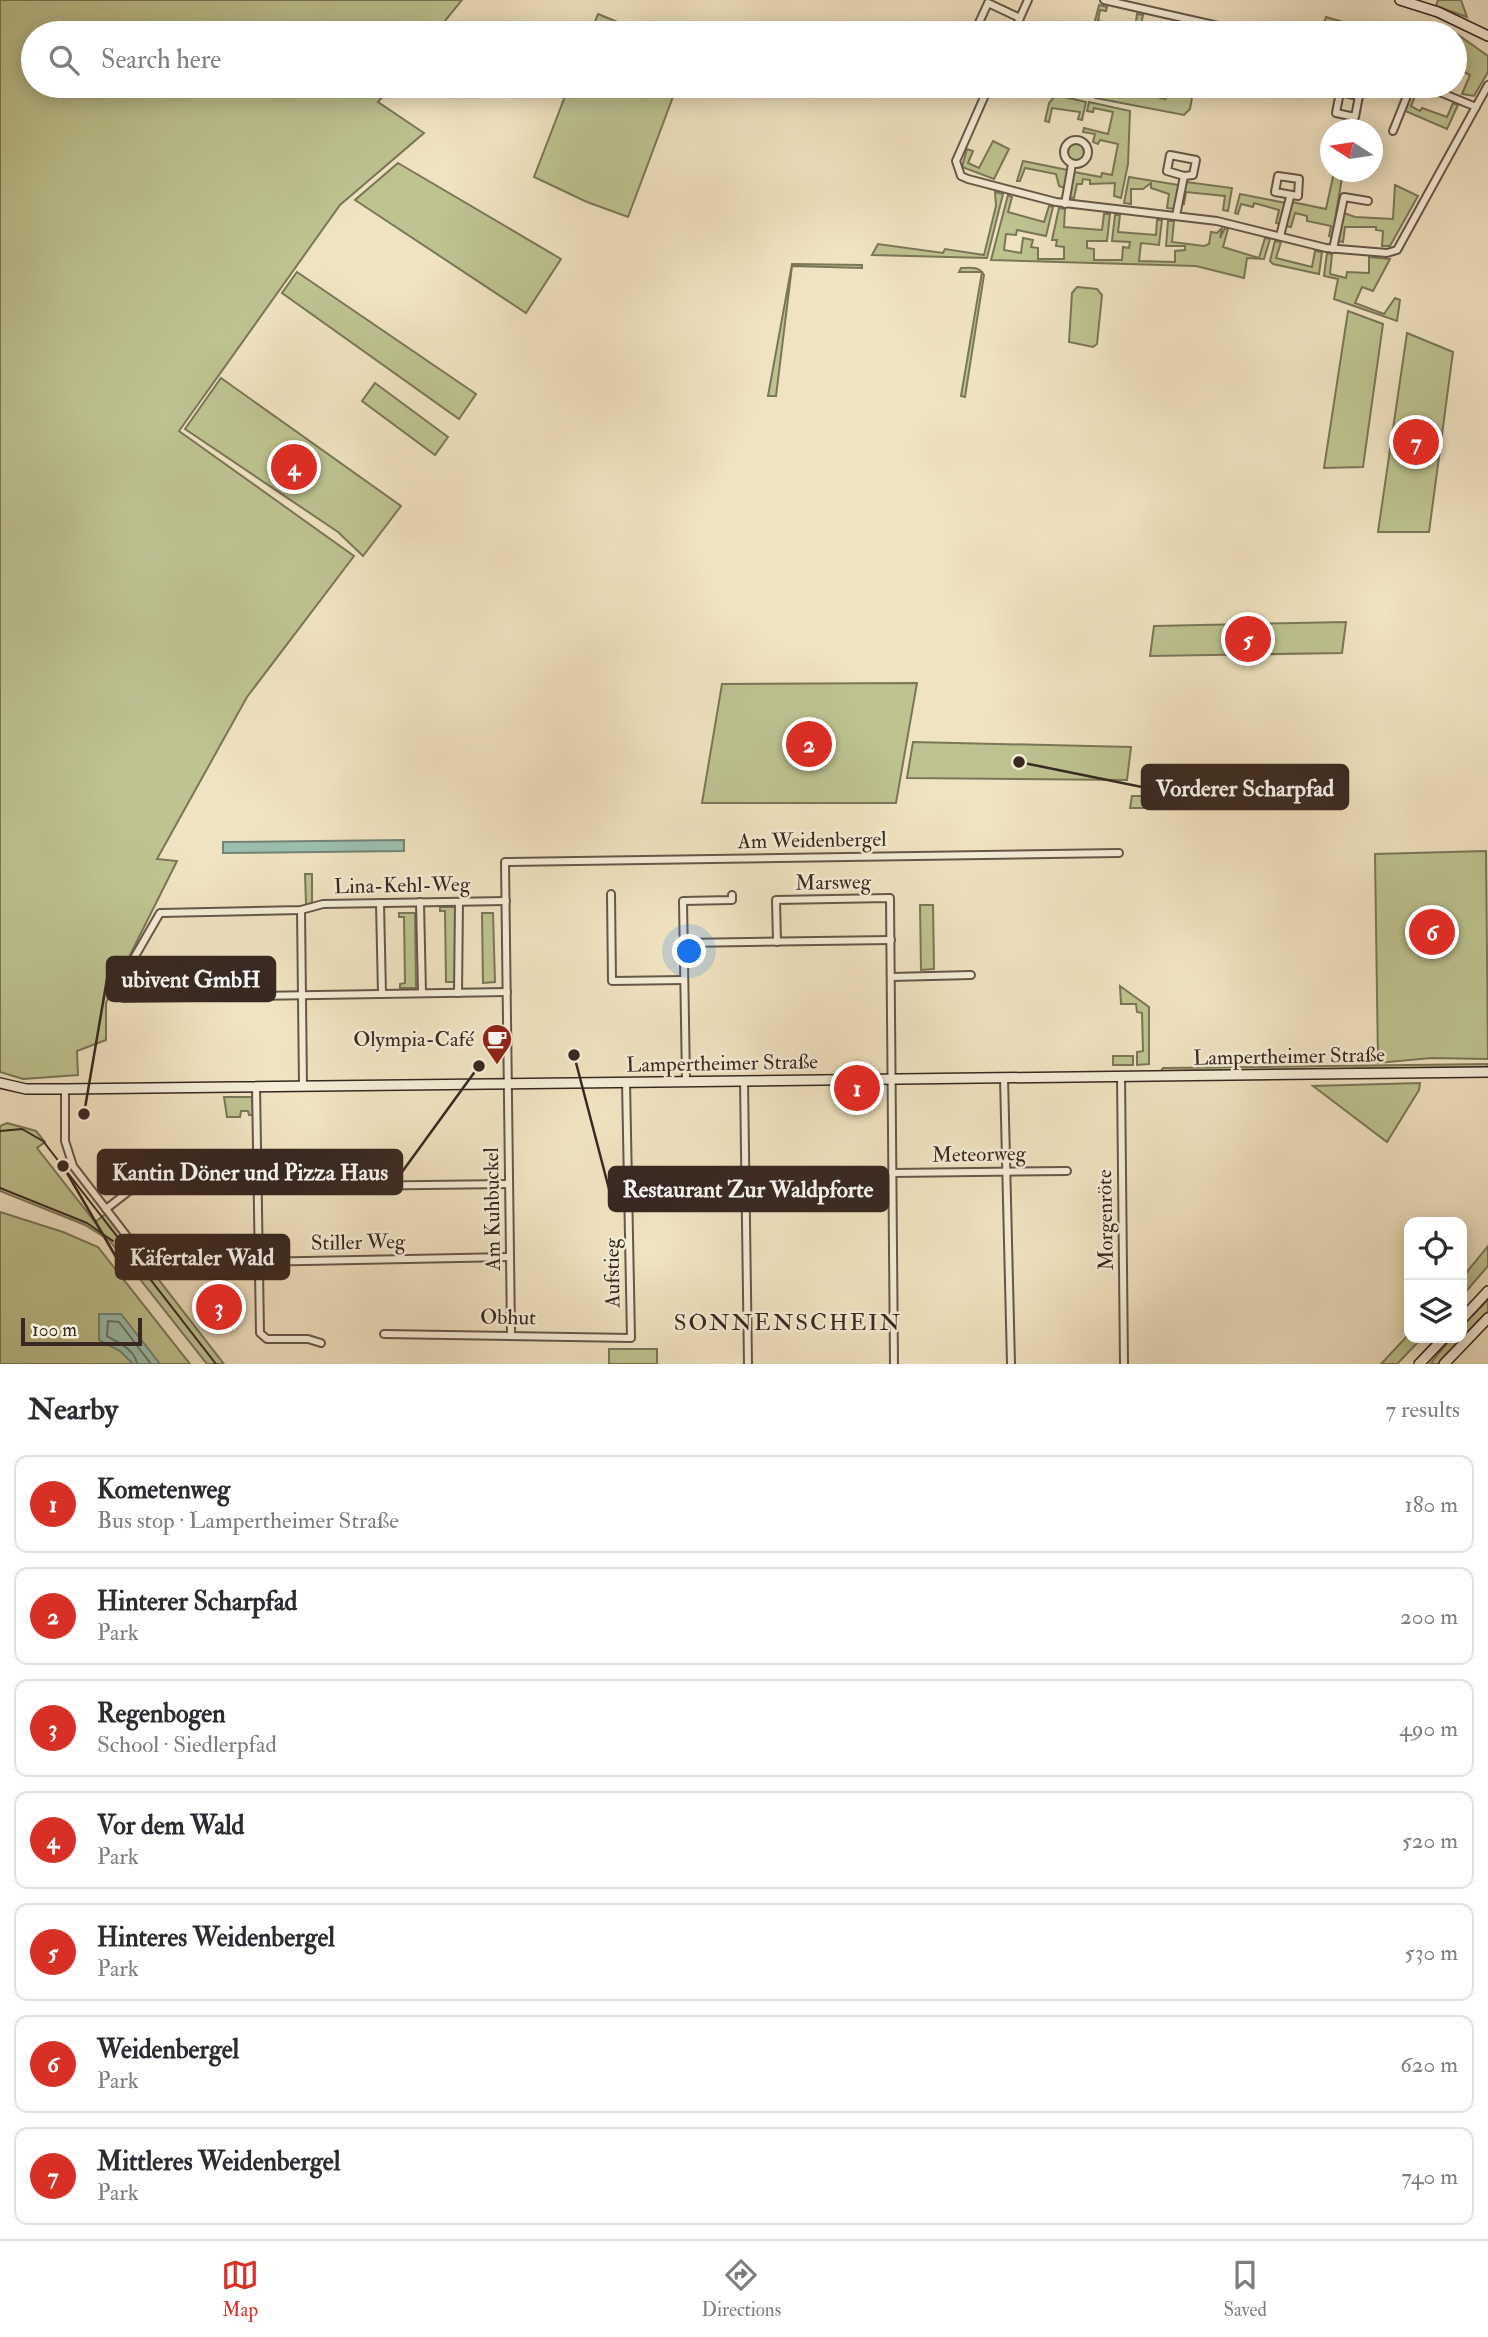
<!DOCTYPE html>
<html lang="en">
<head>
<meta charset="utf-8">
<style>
  body { margin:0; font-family:"IM FELL Double Pica",serif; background:#f7f7f7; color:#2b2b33 }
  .controls { position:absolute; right:21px; bottom:21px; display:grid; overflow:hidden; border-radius:14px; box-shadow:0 4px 18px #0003 }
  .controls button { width:63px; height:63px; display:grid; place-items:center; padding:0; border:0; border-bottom:2px solid #e1e1e2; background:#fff; color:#2b2b33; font:35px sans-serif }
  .compass { position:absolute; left:1320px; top:119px; width:63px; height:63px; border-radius:50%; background:#fff; box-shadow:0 4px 18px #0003; rotate:282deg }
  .scale { position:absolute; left:21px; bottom:18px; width:121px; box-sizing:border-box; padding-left:7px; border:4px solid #372821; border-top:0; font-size:19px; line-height:24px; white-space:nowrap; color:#372821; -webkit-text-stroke:5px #f5edd7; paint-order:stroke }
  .you { position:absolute; left:690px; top:952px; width:24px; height:24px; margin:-18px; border:5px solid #fff; border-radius:50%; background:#1a73e8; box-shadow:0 0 0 10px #1a73e833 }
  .badge { display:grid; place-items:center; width:46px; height:46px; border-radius:50%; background:#d93025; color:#fff; font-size:23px; font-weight:700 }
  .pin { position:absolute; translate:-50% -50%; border:4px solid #fff; box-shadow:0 2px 7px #0006 }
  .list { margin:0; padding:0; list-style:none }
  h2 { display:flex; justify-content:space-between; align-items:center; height:91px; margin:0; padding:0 28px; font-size:30px }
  h2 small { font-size:23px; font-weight:400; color:#7c7c81 }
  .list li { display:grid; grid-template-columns:46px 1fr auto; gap:21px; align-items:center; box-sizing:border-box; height:98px; margin:0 14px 14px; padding:0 14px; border:2px solid #e1e1e2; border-radius:14px }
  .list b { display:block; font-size:26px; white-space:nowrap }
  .list p { margin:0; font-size:23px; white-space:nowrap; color:#7c7c81 }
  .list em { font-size:23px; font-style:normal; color:#7c7c81 }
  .icon { flex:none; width:38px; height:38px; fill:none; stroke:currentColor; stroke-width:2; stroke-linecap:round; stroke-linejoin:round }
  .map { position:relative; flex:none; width:1488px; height:1364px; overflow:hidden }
  .search { position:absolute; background:#fff; box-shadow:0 4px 18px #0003; left:21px; right:21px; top:21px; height:77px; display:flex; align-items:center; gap:18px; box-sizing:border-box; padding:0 24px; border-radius:38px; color:#7c7c81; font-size:26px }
  .sheet { height:875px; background:#fff }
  nav { display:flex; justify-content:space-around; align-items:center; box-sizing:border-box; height:98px; border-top:2px solid #e1e1e2; background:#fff; font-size:19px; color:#7c7c81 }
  nav a { display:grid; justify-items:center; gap:4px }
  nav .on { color:#d93025 }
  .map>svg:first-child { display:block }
  .green { fill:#bec390; stroke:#7a7658; stroke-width:2 }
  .water { fill:#9bbfae; stroke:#738376; stroke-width:2 }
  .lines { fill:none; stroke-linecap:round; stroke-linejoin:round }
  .shore { stroke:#697468; stroke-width:2 }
  .street-casing { stroke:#655749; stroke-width:10 }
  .secondary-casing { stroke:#372821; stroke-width:12 }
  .street { stroke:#f5edd7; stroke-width:6 }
  .secondary { stroke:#f5edd7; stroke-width:9 }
  .tram { stroke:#372821; stroke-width:2 }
  .labels { text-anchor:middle; stroke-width:5; stroke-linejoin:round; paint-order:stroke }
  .street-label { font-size:21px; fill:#372821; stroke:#f5edd7 }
  .poi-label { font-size:21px; fill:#372821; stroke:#f5edd7; text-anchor:end }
  .neighbourhood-label { font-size:23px; letter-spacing:2px; fill:#372821; stroke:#f5edd7 }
  .leader { fill:none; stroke:#372821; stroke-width:2.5 }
  .callout-dot { fill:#372821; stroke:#f5edd7; stroke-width:2.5 }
  .callout { fill:#372821; stroke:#372821; stroke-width:2.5 }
  .callout-label { font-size:23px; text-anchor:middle; font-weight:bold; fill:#fff }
</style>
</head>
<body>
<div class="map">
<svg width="1488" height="1364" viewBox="0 0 1488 1364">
  <rect width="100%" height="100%" fill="#f0e3c1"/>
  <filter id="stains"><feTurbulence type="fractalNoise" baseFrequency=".00286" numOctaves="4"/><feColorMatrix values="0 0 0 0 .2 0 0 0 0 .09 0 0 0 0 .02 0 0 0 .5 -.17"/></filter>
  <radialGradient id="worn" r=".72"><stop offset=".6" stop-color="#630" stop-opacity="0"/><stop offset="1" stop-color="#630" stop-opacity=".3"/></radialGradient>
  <g class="green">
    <polygon points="0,0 462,0 435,33 33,33 33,86 391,86 378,102 424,133 340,205 179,431 354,556 247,697 157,859 177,861 106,1003 106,1040 77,1051 78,1075 23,1079 0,1072"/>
    <polygon points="1438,0 1461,0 1467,17 1436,6"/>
    <polygon points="1099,5 1107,7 1106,11 1100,10 1098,21 1135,29 1137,14 1143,15 1139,33 1092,33"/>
    <polygon points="598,14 644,33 590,33"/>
    <polygon points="1326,17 1379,33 1351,33 1328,27 1326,33 1321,33"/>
    <polygon points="1450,29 1488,56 1488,72 1474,96 1462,94 1470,75 1455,67 1455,33 1449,33"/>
    <polygon points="569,86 677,86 628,217 587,202 534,177"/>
    <polygon points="1059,86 1089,86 1086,96 1056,89"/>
    <polygon points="1097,86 1133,95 1135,87 1143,88 1142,94 1165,99 1167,86 1194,86 1190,109 1184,115 1095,98"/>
    <polygon points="1413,87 1418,89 1411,106 1420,111 1422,108 1447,117 1453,103 1458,105 1447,129 1403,110"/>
    <polygon points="1056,95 1086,102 1082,120 1078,119 1080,112 1052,108 1049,122 1045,121 1049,103"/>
    <polygon points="1089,102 1130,111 1128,164 1121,198 1114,196 1115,183 1090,184 1090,180 1083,179 1082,184 1077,184 1074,198 1069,197 1074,172 1101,177 1102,173 1112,175 1118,144 1100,140 1098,144 1093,142 1095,134 1083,132 1084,128 1108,134 1113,112 1094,108 1093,112 1087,111"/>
    <polygon points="993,141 1009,149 994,179 962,167 967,149 973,151 968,163 979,168"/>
    <circle cx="1076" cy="152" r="8"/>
    <polygon points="1023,161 1068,170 1064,188 1059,186 1056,174 1025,168 1020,181 1017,181"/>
    <polygon points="398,163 561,259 526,313 355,200"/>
    <polygon points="1334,172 1343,172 1332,237 1329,236 1331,226 1307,221 1307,216 1295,213 1291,227 1286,226 1292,202 1326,209"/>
    <polygon points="1129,177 1179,185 1174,209 1167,208 1169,194 1151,188 1151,183 1143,189 1131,189 1131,204 1124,203"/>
    <polygon points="1186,182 1232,188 1228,211 1223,210 1225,196 1186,192 1184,204 1181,204"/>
    <polygon points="1395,185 1418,196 1390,246 1382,246 1383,231 1376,230 1376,227 1345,227 1343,242 1338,241 1344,213 1355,217 1393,219"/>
    <polygon points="995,192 1003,194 987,258 872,255 878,244 943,253 945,249 984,255 996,206"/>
    <polygon points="1240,194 1286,203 1281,224 1276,223 1279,210 1254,203 1253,207 1241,204 1238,214 1235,213"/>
    <polygon points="1008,195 1012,197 1008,212 1044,222 1049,206 1053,207 1046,236 1017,230 1016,235 1006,234 1004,250 1021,253 1023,238 1033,240 1031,247 1038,248 1038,259 1064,259 1064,247 1056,246 1057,240 1052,240 1059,208 1065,209 1064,227 1102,230 1104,214 1110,214 1107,241 1087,241 1087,248 1094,249 1094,260 1122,260 1123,247 1129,248 1130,242 1112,241 1115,215 1120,215 1118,232 1156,235 1157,220 1162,220 1159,245 1141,243 1139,261 1175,262 1175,251 1185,250 1185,246 1166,246 1168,221 1174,221 1172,242 1204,246 1209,244 1211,232 1217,233 1222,228 1220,238 1225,228 1228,229 1223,247 1259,258 1265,238 1270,239 1264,259 1247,258 1244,278 1196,266 991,260"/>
    <polygon points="1275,241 1281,242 1276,258 1312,267 1315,251 1322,252 1319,274 1273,264 1270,261"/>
    <polygon points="1327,253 1332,254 1330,274 1346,278 1347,272 1369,273 1369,257 1390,259 1373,291 1362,287 1355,303 1384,314 1395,298 1400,300 1397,321 1334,299 1338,279 1324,276"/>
    <polygon points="792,264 862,265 862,268 792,266 776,396 768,396"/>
    <path d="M961,268c10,0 18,-2 23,7l-19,122 -4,-1 21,-124h-23z"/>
    <polygon points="297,272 476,394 459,419 282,293"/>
    <polygon points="1077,287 1097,289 1102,295 1097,344 1093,347 1069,342 1072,293"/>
    <polygon points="1348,311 1383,324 1363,467 1324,468"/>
    <polygon points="1407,333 1453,352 1429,532 1378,532"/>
    <polygon points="221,378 401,506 363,556 338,532 185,429"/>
    <polygon points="375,383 448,437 435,455 362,401"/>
    <polygon points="1346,622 1342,653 1150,656 1154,626"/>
    <polygon points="917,683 896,803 702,803 722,684"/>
    <polygon points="913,742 1131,747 1127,780 907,778"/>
    <polygon points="1132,796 1266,796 1266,808 1130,808"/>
    <polygon points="1486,851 1488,1059 1431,1058 1378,1063 1375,854"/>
    <polygon points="305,874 312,874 312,903 306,905"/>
    <polygon points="920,905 933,905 934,969 921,970"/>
    <polygon points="440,907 455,907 456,982 446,982 445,911 440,911"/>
    <polygon points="399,913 415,913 416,988 400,988 400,984 405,983 404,917 399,917"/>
    <polygon points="482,913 493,913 495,982 483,983"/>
    <polygon points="1120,986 1149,1007 1149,1064 1137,1065 1137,1052 1143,1051 1142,1013 1137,1012 1136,1004 1121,1004"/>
    <rect x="1113" y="1056" width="20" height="9"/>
    <polygon points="1488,1064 1488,1067 1161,1071 1163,1068"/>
    <polygon points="1420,1083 1419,1090 1387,1142 1313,1086"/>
    <polygon points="224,1097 252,1097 253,1115 249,1115 248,1111 241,1111 240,1117 227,1117"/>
    <polygon points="7,1123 36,1131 45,1142 37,1148 95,1222 107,1213 224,1364 207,1364 109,1240 85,1225 0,1191 0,1126"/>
    <polygon points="0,1212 63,1232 98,1247 190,1364 0,1364"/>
    <polygon points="1488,1246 1488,1266 1462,1296 1462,1278"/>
    <polygon points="1488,1300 1488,1311 1438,1364 1430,1364 1451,1338 1462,1338 1462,1326"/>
    <polygon points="1409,1334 1409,1338 1422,1338 1397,1364 1381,1364"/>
    <rect x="609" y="1349" width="48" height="15"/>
  </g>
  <g class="water">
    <polygon points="404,840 404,851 223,853 223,842"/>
    <polygon points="99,1314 121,1314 160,1364 133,1364 120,1351 99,1340"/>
  </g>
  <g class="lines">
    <path class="shore" d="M137,1364c-2,-15 -19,-21 -30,-28l1,-15 11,1 32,42"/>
    <g class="street-casing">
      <g id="street">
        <polyline points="1104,0 1249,33"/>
        <polyline points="977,27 988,3 1020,18"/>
        <polyline points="1013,33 1028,0"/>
        <polyline points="989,86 956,161 961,176 968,179 1056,202 1217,221 1326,248 1387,253 1397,250 1488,85"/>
        <polyline points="1425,86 1476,107"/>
        <polygon points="1340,92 1359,96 1355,117 1336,113"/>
        <polyline points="1393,131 1411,86"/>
        <circle cx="1076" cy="152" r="12"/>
        <polygon points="1170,155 1196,160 1193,175 1184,176 1167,171"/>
        <polygon points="1278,176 1299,179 1298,196 1275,192"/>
        <polyline points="1065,204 1072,164"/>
        <polyline points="1176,216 1184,176"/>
        <polyline points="1280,236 1290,197"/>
        <polyline points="1333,249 1344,197 1368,201"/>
        <polyline points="611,894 612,981 684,980"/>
        <polyline points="506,901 323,904 301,910 160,913 123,977 123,998 507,992"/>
        <polyline points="420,902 422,993"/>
        <polyline points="380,903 382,994"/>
        <polyline points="301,910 303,1086"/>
        <polyline points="777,942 776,900 890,898 894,1364"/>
        <polyline points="683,943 891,940"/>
        <polyline points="891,977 971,975"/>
        <polyline points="458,993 459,902"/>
        <polyline points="1121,1076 1124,1364"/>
        <polyline points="1004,1077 1011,1364"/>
        <polyline points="744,1080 748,1364"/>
        <polyline points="686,1081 683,901 732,900 732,895"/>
        <polyline points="256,1086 260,1333 267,1339 308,1339 321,1343"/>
        <polyline points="65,1089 65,1141 73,1166 146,1261 160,1264 510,1257"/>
        <polyline points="892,1173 1067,1171"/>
        <polyline points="258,1187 508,1184"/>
        <polyline points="106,1209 133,1188 159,1178"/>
        <polyline points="384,1334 631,1338 626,1082"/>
        <polyline points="511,1334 505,862 1119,853"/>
      </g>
    </g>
    <g class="secondary-casing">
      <g id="secondary">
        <polyline points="1400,0 1438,12 1488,36"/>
        <polyline points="0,1083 26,1089 65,1089 1488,1072"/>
        <polyline points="1462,1319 1488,1291"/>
        <polyline points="1419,1364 1444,1338"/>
        <polyline points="1444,1364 1488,1318"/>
      </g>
    </g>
    <use href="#street" class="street"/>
    <use href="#secondary" class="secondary"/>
    <g class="tram">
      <polyline points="0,1131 22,1129 43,1141 216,1364"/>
      <polyline points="0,1188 87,1223 113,1241"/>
    </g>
  </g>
  <defs>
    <g id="cafe-pin" transform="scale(1.575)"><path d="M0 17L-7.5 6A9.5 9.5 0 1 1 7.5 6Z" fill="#8f2418" stroke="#f5edd7"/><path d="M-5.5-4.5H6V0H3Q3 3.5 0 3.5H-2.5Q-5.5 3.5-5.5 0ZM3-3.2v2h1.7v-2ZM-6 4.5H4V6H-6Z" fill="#fff"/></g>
  </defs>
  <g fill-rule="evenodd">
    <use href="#cafe-pin" x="497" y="1039"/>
  </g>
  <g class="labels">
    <g class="street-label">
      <text transform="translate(812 840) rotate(-1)" y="7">Am Weidenbergel</text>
      <text transform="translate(833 882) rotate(-1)" y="7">Marsweg</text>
      <text transform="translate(402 885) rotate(-1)" y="7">Lina-Kehl-Weg</text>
      <text transform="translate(1289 1056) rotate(-1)" y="7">Lampertheimer Straße</text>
      <text transform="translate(722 1063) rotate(-1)" y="7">Lampertheimer Straße</text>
      <text transform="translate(979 1154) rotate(-1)" y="7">Meteorweg</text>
      <text transform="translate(492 1209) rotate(-91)" y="7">Am Kuhbuckel</text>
      <text transform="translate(1105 1220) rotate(-91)" y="7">Morgenröte</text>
      <text transform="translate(358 1242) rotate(-1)" y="7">Stiller Weg</text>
      <text transform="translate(612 1273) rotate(-91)" y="7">Aufstieg</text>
      <text transform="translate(508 1317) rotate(1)" y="7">Obhut</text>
    </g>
    <g class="poi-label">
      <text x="474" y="1046">Olympia-Café</text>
    </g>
    <g class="neighbourhood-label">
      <text x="788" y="1330">SONNENSCHEIN</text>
    </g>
  </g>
  <path class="leader" d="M1019 762L1142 787M84 1114L107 979M479 1066L402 1172M574 1055L609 1189M63 1166L116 1257"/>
  <g class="callout-dot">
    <circle cx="1019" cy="762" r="7"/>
    <circle cx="84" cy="1114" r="7"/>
    <circle cx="479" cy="1066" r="7"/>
    <circle cx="574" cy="1055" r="7"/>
    <circle cx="63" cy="1166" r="7"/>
  </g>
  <g class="callout">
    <rect x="1142" y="765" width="206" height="44" rx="7"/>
    <rect x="107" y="957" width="168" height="44" rx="7"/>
    <rect x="98" y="1150" width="304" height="44" rx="7"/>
    <rect x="609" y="1167" width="279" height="44" rx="7"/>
    <rect x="116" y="1235" width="173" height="44" rx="7"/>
  </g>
  <g class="callout-label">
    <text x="1245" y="796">Vorderer Scharpfad</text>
    <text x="191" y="987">ubivent GmbH</text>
    <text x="250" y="1180">Kantin Döner und Pizza Haus</text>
    <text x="748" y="1197">Restaurant Zur Waldpforte</text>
    <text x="202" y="1265">Käfertaler Wald</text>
  </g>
  <rect width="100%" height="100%" filter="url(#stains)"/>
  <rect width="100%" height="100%" fill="url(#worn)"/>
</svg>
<div class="controls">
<button><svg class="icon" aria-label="locate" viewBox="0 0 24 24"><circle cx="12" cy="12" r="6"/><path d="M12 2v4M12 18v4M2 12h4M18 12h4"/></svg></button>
<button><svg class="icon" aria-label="layers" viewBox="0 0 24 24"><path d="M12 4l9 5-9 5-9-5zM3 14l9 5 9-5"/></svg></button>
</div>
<svg class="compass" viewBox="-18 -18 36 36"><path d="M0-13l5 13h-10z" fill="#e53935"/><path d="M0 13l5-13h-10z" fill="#7c7c81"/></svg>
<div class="scale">100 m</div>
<div class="you"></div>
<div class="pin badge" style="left:857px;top:1088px">1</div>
<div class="pin badge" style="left:809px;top:744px">2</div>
<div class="pin badge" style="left:219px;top:1307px">3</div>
<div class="pin badge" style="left:294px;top:467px">4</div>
<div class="pin badge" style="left:1248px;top:639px">5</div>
<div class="pin badge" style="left:1432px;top:932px">6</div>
<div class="pin badge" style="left:1416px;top:442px">7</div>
<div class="search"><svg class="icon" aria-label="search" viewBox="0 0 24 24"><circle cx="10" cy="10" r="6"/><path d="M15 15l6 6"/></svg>Search here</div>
</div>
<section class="sheet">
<h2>Nearby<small>7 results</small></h2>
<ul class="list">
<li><span class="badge">1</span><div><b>Kometenweg</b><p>Bus stop · Lampertheimer Straße</p></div><em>180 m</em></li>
<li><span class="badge">2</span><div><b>Hinterer Scharpfad</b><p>Park</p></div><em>200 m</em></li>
<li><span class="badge">3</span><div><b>Regenbogen</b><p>School · Siedlerpfad</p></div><em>490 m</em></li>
<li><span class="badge">4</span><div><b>Vor dem Wald</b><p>Park</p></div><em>520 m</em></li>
<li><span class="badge">5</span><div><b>Hinteres Weidenbergel</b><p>Park</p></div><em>530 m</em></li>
<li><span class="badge">6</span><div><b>Weidenbergel</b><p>Park</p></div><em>620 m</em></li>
<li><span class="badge">7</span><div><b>Mittleres Weidenbergel</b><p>Park</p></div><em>740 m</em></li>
</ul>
</section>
<nav>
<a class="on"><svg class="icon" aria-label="map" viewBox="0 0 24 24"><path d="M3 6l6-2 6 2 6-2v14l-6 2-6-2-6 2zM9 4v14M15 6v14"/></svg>Map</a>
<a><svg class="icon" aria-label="directions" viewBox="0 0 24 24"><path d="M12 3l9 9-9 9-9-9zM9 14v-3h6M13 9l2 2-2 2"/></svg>Directions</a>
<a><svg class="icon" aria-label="saved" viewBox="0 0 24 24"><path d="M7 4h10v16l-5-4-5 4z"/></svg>Saved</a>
</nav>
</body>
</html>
